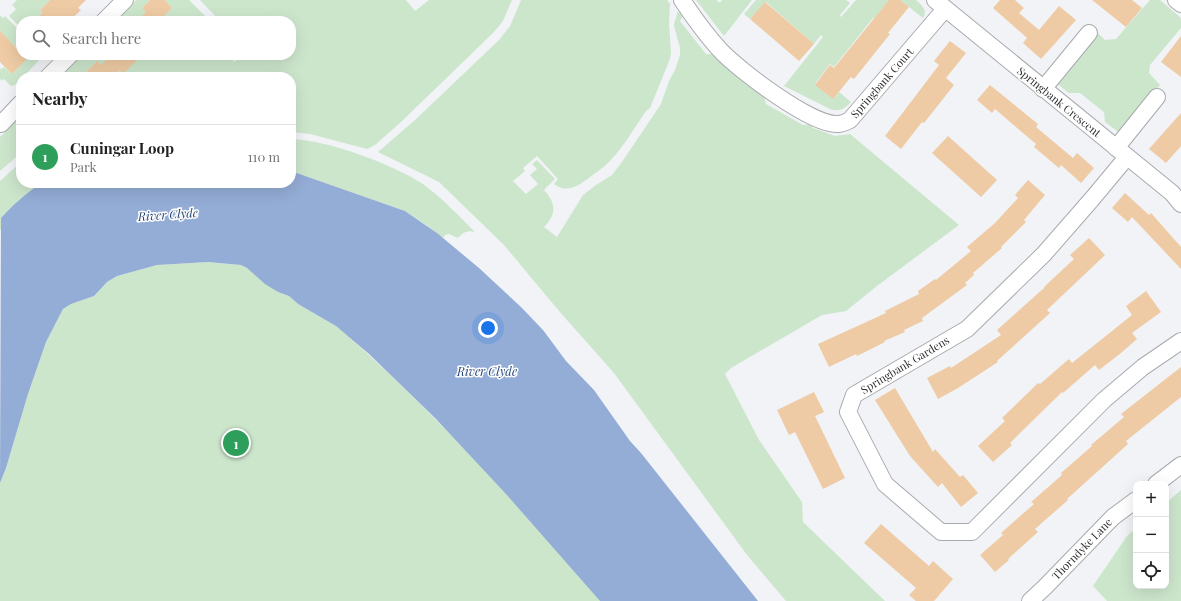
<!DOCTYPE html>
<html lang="en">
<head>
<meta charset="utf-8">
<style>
  body { margin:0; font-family:"Playfair Display",serif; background:#f2f2f2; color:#222 }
  .controls { position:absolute; right:12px; bottom:12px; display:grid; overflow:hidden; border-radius:8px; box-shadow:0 4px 16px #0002 }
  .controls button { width:36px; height:36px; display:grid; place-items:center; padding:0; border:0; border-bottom:1px solid #e0e0e0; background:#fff; color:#222; font:20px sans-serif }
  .you { position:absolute; left:488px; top:328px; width:14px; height:14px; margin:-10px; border:3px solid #fff; border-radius:50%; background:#1a73e8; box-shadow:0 0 0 6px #1a73e833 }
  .badge { display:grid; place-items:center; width:26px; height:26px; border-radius:50%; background:#0f766e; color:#fff; font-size:13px; font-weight:700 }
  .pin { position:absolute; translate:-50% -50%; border:2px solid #fff; box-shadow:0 1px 4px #0006 }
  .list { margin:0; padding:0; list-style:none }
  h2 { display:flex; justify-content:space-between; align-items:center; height:52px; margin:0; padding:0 16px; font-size:17px }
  h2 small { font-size:13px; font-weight:400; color:#767676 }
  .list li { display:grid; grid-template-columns:26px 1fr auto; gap:12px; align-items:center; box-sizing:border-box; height:64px; padding:0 16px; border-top:1px solid #e0e0e0 }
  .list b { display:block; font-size:15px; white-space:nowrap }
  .list p { margin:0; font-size:13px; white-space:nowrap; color:#767676 }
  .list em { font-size:13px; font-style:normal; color:#767676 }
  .icon { flex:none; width:22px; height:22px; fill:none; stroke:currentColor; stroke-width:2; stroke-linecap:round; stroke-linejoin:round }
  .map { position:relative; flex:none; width:1181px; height:601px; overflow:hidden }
  .search { position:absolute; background:#fff; box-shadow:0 4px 16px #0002; left:16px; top:16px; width:280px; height:44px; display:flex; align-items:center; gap:10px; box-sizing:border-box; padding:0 14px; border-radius:16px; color:#767676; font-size:15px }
  .panel { position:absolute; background:#fff; box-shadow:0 4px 16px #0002; left:16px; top:72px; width:280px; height:116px; border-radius:16px }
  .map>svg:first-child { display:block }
  .green { fill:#cce6cc }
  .water { fill:#94add6 }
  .building { fill:#eecba4 }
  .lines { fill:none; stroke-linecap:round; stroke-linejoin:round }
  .street-casing { stroke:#a8aaae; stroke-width:18 }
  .street { stroke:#fff; stroke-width:16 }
  .labels { text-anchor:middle; stroke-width:3; stroke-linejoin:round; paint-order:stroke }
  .street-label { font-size:11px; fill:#2d2e30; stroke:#fff }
  .water-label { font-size:12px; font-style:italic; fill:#254578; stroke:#fff }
</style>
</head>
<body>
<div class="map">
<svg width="1181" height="601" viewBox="0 0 1181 601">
  <rect width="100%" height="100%" fill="#f1f3f7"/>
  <g class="green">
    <polygon points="17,0 50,0 40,10 43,12 34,21 21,21 21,28 9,16 16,9 12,5"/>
    <polygon points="136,0 150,0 142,8 156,21 142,21 140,18 137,21 115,21"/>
    <polygon points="165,0 189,0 210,21 159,21 172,8"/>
    <polygon points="200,0 406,0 415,11 429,0 512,0 503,21 494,32 401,122 375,145 367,149 310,134 291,132 291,77 112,77 112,76 97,61 82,76 83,77 60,77 81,55 230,55 234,62 241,57 240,55 291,55 291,21 220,21"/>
    <path d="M521,0h146l3,4 -1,20 2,28 -1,7 -20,49 -4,3c-13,19 -24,39 -41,55 -5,4 -10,7 -15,11 -10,8 -23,17 -36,7l4,-5 -21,-23 -14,12 2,3 -12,10 13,13 12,-10 -8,-9 7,-6 -5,-5 5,-4 18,19 -11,11c12,13 13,24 0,37l13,10 26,-42 13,-10 16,-10 10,-13 39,-58 8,-23 6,-11 5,-15v-7l-6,-22c0,-5 3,-8 3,-14l7,2 -4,7 26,33h9l49,42 2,8 37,21 9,-1 1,4 22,8 15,-2 109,91 -82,61 -31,25 -24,4 -91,53 -6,6 34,66 43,62 1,20 82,79h-99l-39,-46 -133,-182 -55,-62 -55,-66 -65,-63 -61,-30 37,-32 84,-80 11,-14z"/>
    <polygon points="696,0 716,0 720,3 722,0 752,0 724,36"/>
    <path d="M756,0h90l4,3 -10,12 1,2 15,-17h33l-15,19 -1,-1 -39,49 -4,-3 -15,20 18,15 6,-7 12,10c-7,7 -10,9 -19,8l-48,-24 39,-49 -2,-2 -7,9 -48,-42 -16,17 -6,-5z"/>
    <path d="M900,0h16c6,5 12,11 7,18z"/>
    <polygon points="1150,0 1160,0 1181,18 1181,28 1150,65 1149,73 1160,85 1121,134 1105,122 1104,112 1080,93 1069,93 1055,82 1098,33 1105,40 1116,39"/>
    <polygon points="0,15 3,18 5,16 21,32 20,34 21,36 21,53 0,32"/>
    <polygon points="31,55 44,55 23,77 21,77 21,79 15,85 11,86 4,79 2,81 0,79 0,68 1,69 4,67 12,74"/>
    <polygon points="21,116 21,154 15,158 0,171 0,137"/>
    <path d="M291,139c37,1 101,25 132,45 19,14 35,31 52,48 -8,-2 -12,1 -17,6l-9,-4 -4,1 -2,3 -18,-14 -20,-13 -114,-40z"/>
    <polygon points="21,162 21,183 55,183 0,230 0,181"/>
    <path d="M208,262l33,3 6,3 31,24 11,4 9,8 38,22 11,9c91,82 175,172 253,266h-600v-118l6,-15 22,-74 18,-52 17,-33 8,-5 23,-8 13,-14 10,-6 40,-11z"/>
    <polygon points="1181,490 1181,601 1107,601 1093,586 1127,536 1136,528 1136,586 1166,586 1166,503"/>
  </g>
  <path class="water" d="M291,171l114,40 32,22 42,35 42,39 22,23 23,31 28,29 36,51 11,12 117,148h-158l-94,-107 -71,-76 -66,-64 -33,-28 -38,-22 -9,-8 -11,-4 -13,-8 -18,-16 -6,-3 -33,-3 -51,3 -40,11 -10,6 -13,14 -23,8 -8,5 -17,33 -18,52 -22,74 -6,15 1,-265c12,-13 25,-25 41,-35h249z"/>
  <g class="building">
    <polygon points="50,0 86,0 78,8 81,10 69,21 34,21 43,12 40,10"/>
    <polygon points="150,0 165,0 172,8 159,21 137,21 146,12 142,8"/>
    <polygon points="889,0 900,0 909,7 888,33 890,34 854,79 851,77 833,99 815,85 830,65 834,68"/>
    <polygon points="1000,0 1015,0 1024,8 1019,13 1039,30 1059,6 1076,20 1041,59 1023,43 1027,38 993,8"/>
    <polygon points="1092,0 1132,0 1142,8 1126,27"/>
    <polygon points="765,2 814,44 799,61 750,19"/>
    <polygon points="0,31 21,53 21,55 27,59 12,74 0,62"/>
    <polygon points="1181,36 1181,77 1161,62"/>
    <polygon points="950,41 966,53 946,78 954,85 924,123 922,122 901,149 885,136 939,65 934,61"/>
    <polygon points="104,55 142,55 123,74 119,70 113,76 114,77 81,77 97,61 101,65 108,58"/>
    <polygon points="990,85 1038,124 1036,127 1073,158 1077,153 1094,168 1081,183 1061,165 1059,168 1034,147 1036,144 995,109 992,113 977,100"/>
    <polygon points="1181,113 1181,146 1166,163 1149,149"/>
    <polygon points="948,136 997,180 981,197 932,153"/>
    <polygon points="1028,180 1045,195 1024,220 1026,222 1001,247 1002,248 973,273 974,275 965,283 967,285 922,318 923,321 904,330 905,332 884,341 885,342 857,356 856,354 829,367 818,344 886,313 885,311 919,294 918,291 935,279 936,280 971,251 967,247 995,223 1018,198 1015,195"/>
    <polygon points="1125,193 1149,215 1151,213 1181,247 1181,269 1132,217 1128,222 1112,208"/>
    <polygon points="1089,238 1105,255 1047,310 1050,313 997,361 998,362 958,388 938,399 927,378 950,366 951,368 1001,335 997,330 1044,288 1044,287 1074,259 1070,255"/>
    <polygon points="1146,291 1161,312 1132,333 1137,339 1121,353 1099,370 1095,365 1063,393 1062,392 1010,443 1012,445 993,462 978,446 1005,421 1002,418 1038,383 1040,384 1069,359 1072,363 1132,315 1126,306"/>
    <polygon points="1181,367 1181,397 1126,441 1128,444 1067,499 1068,500 1035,529 1038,532 1008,559 1009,560 995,572 980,555 1003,535 1001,533 1034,504 1031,502 1062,475 1061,473 1092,446 1091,445 1124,417 1121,414"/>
    <polygon points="895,388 933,452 935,449 960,477 963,475 978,493 961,507 942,483 938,487 910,456 875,400"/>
    <polygon points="814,392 824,412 815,416 845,478 823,489 795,432 789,435 777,410"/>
    <polygon points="881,524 929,566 933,561 953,579 934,601 916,601 909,595 916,588 864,543"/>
  </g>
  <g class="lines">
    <g class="street-casing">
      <g id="street">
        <path d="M682,0c12,18 24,35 39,51 18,19 91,75 117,73 5,0 8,-2 12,-4l95,-111"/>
        <polyline points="935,0 1172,193 1181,204"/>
        <polyline points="1176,0 1181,4"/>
        <polyline points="104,21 125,0"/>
        <polyline points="48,77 70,55"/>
        <polyline points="1043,89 1089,33"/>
        <polyline points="1,124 21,103"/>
        <polyline points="1116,148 1157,97"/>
        <polyline points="1127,157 1092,199 1044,254 967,329 854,395 848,412 885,484 941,532 972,532 1104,400 1143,367 1181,341"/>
        <polyline points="1156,484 1181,465"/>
        <polyline points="1030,601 1045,587 1113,517 1136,500"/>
      </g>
    </g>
    <use href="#street" class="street"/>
  </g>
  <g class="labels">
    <g class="street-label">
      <text transform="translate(882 83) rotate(-49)" y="4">Springbank Court</text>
      <text transform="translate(1059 102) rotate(39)" y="4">Springbank Crescent</text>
      <text transform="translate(905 365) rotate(-31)" y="4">Springbank Gardens</text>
      <text transform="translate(1082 549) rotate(-46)" y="4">Thorndyke Lane</text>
    </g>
    <g class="water-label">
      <text transform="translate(168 215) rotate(-4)" y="4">River Clyde</text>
      <text x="487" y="376">River Clyde</text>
    </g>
  </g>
</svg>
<div class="controls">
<button>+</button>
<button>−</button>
<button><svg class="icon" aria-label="locate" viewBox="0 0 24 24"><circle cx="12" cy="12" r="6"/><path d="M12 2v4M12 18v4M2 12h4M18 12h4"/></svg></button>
</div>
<div class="you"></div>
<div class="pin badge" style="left:236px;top:443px;background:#2e9e5b">1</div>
<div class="search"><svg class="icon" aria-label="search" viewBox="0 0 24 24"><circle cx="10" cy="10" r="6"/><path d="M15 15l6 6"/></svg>Search here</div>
<section class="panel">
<h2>Nearby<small></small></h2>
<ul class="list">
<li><span class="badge" style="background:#2e9e5b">1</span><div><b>Cuningar Loop</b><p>Park</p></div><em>110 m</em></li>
</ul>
</section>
</div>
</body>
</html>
